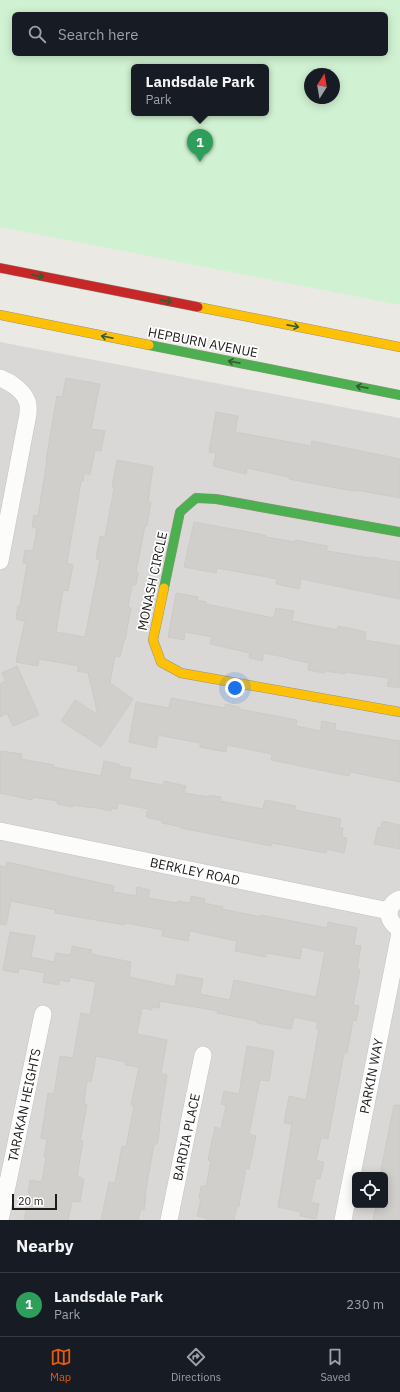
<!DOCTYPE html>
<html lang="en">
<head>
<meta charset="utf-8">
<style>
  body { margin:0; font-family:"IBM Plex Sans",sans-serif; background:#20242c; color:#f1f3f6 }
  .controls { position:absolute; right:12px; bottom:12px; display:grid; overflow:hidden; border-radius:6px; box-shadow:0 2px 10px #0003 }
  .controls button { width:36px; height:36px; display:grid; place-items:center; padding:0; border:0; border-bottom:1px solid #363941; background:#171b24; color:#f1f3f6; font:20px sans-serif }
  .compass { position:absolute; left:304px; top:68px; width:36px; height:36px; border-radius:50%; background:#171b24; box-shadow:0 2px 10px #0003; rotate:11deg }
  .scale { position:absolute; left:12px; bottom:10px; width:45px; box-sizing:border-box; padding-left:4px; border:2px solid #1c1c1c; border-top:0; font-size:11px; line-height:14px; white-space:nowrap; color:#1c1c1c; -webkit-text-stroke:3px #fff; paint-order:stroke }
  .you { position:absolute; left:235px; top:688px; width:14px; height:14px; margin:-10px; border:3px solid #fff; border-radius:50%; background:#1a73e8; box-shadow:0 0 0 6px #1a73e833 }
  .badge { display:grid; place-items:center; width:26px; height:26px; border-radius:50%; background:#ea580c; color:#fff; font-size:13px; font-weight:700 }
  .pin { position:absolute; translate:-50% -33px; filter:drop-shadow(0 1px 2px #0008) }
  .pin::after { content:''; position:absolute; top:21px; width:14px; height:12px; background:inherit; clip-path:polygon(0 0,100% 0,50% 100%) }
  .popup { position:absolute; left:131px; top:64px; width:138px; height:52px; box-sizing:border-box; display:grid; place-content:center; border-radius:6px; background:#171b24; filter:drop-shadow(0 1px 3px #0005); font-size:13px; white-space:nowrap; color:#9ea1a6 }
  .popup b { font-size:15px; color:#f1f3f6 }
  .popup::after { content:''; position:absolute; left:50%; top:100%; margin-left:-8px; border:8px solid transparent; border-top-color:#171b24 }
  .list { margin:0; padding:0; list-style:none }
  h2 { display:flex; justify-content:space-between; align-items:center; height:52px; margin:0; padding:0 16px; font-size:17px }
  h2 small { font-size:13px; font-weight:400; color:#9ea1a6 }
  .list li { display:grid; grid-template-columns:26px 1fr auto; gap:12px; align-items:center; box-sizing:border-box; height:64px; padding:0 16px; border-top:1px solid #363941 }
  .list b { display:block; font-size:15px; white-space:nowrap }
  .list p { margin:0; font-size:13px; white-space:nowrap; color:#9ea1a6 }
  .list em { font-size:13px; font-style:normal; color:#9ea1a6 }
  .icon { flex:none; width:22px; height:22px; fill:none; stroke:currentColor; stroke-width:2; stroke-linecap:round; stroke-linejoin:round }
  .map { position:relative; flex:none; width:400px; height:1220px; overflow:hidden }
  .search { position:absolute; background:#171b24; box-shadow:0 2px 10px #0003; left:12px; right:12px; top:12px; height:44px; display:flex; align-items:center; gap:10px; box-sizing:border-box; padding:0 14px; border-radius:6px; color:#9ea1a6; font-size:15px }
  .sheet { height:116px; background:#171b24 }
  nav { display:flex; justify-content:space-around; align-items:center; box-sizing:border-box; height:56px; border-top:1px solid #363941; background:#171b24; font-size:11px; color:#9ea1a6 }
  nav a { display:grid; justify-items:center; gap:2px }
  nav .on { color:#ea580c }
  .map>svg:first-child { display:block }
  .residential { fill:#dad8d6; fill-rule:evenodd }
  .park { fill:#d1f2d2; fill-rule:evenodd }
  .building { fill:#d1cfcb; stroke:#cecac6 }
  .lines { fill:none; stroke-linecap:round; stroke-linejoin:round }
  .street-casing { stroke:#c3c2c0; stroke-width:18 }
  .fast-casing { stroke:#92947c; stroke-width:10 }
  .slow-casing { stroke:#92947c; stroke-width:10 }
  .jam-casing { stroke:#92947c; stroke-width:10 }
  .street { stroke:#fcfcfb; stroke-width:17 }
  .fast { stroke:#4caf50; stroke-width:9 }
  .slow { stroke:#ffc107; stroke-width:9 }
  .jam { stroke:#c62828; stroke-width:9 }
  .oneway { stroke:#325e33 }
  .labels { text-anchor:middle; stroke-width:3.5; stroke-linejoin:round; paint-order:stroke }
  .street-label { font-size:13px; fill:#1c1c1c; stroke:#fff }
</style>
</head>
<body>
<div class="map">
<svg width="400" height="1220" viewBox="0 0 400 1220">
  <rect width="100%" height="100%" fill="#ebe9e4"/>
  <path class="residential" d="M0,342l400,76v802h-400zM355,1175h30v30h-30z"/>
  <path class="park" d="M0,0h400v305l-400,-78zM14,14h372v40h-372zM134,67h132v46h-132zM310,74h24v24h-24z"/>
  <g class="building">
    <polygon points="66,378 100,384 91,429 105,431 101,451 95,450 90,475 84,473 83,481 81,481 67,563 73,565 68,591 63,590 56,632 85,637 100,560 96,559 100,536 105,537 114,488 112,487 117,460 153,467 148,502 151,502 147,526 145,526 136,572 138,573 136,585 132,585 128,607 131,608 125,640 124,640 120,657 115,656 110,683 133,699 101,747 61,721 75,700 98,715 88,673 77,671 79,666 39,659 38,666 16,662 25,621 16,619 18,606 20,606 27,564 23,563 25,550 33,551 37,528 32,527 34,515 38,516 47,460 46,460 57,396 62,397"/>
    <polygon points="216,412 238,416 235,432 311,446 312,441 400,459 400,498 355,490 355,491 342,489 289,479 289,477 247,468 246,474 213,466 216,453 209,452"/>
    <polygon points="194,522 259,534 266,536 266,537 295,542 295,540 327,546 327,551 370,558 370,557 400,562 400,599 301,579 299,589 276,584 277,579 217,568 216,573 184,567"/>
    <polygon points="176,593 198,597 197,600 206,602 206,604 274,618 276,608 294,611 292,621 337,630 338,626 366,632 365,640 400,646 400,688 387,686 389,678 346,672 345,674 325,671 324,673 308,670 309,663 289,659 289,658 264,653 262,661 249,658 250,653 210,644 212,637 185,632 184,640 168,637"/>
    <polygon points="17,666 39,715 13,726 7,713 0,717 0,684 6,681 2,673"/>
    <polygon points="171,698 225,708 225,704 239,707 239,709 297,720 296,726 320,731 322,721 336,724 335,730 400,741 400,782 350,772 349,776 271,760 272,754 227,745 226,752 200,747 200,743 158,735 156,748 129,742 136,702 169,708"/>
    <polygon points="1,751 22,754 21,759 54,765 53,767 101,776 104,761 119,764 119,766 131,768 129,779 163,785 164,781 186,786 184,793 209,797 209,795 221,797 220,801 263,809 265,800 296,806 295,810 341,819 339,828 343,828 342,837 347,838 344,853 327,849 326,853 272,843 271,846 181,828 182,827 162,823 163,821 146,817 148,809 118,803 117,809 111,808 111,811 92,807 92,808 73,805 73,807 57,804 58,801 33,797 32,800 0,793 0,758"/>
    <polygon points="382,821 400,825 400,849 374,844 378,827 381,828"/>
    <polygon points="7,862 114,886 113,892 136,896 137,887 150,890 148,898 177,903 178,901 190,903 191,896 205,899 204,903 223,907 222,909 261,917 261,915 327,928 328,922 357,928 354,945 361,946 357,969 360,970 353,1005 359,1006 356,1021 353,1020 347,1053 344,1053 328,1139 321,1138 316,1161 324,1162 320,1179 316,1178 311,1202 319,1204 316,1219 300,1216 301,1212 278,1207 292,1124 284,1123 289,1096 306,1100 319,1029 316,1029 318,1022 294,1017 291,1029 257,1023 257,1021 217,1013 218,1011 160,1001 159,1008 152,1007 152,1010 142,1008 137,1034 167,1040 161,1073 167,1075 159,1127 160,1128 157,1144 154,1144 145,1195 146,1196 144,1210 141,1209 138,1220 101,1220 109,1182 115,1183 122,1146 126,1147 134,1106 131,1105 139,1067 125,1065 126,1062 96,1056 91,1082 87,1081 84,1104 87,1105 80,1141 83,1141 77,1176 81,1177 81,1179 84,1179 80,1202 72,1201 68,1220 24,1220 30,1193 28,1193 30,1180 42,1182 46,1157 44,1157 47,1139 41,1138 48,1093 54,1094 60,1056 73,1058 81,1013 90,1015 96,982 70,977 69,982 59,980 59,985 43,982 45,973 19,968 18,973 3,970 10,932 35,936 31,957 54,962 56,953 71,955 72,946 92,950 91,954 131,962 129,977 175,987 177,974 203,979 200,994 230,1000 234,980 316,997 325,952 302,947 300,959 267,953 266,957 235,951 237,941 190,931 188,941 162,936 163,930 125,923 125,925 55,913 56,910 11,901 6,925 0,924 0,866 6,867"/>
    <polygon points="247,1046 274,1051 269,1081 260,1080 249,1134 256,1136 249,1169 246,1168 239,1206 237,1206 234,1220 206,1220 206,1218 197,1216 201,1199 199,1198 201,1186 206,1186 211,1161 208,1160 215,1127 221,1129 226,1105 221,1104 224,1091 239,1094"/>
    <polygon points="394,1105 400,1105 400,1220 373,1220 376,1205 385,1205 385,1175 380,1175"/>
  </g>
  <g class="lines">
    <g class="street-casing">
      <g id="street">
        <path d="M0,378c10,4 23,12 27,23 2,4 1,9 1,13l-28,147"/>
        <polyline points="0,831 389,911"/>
        <path d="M400,899c-15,6 -14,23 0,30"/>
        <polyline points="0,1220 43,1014"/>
        <polyline points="169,1220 203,1055"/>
        <polyline points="343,1220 400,933"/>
      </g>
    </g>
    <g class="fast-casing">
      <g id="fast">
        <polyline points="149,345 400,395"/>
        <polyline points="164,588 180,512 196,498 216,499 400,532"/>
      </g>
    </g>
    <g class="slow-casing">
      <g id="slow">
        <polyline points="198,307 400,347"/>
        <polyline points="0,315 149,345"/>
        <polyline points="164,588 153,640 161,662 181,673 400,712"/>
      </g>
    </g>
    <g class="jam-casing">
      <polyline id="jam" points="0,268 198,307"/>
    </g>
    <use href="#street" class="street"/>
    <use href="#fast" class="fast"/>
    <use href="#slow" class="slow"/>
    <use href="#jam" class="jam"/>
  </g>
  <defs><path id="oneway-shaft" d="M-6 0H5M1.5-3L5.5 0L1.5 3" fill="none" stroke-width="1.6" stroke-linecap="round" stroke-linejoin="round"/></defs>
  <g class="oneway">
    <use href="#oneway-shaft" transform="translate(38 276) rotate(11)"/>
    <use href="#oneway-shaft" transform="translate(166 301) rotate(11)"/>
    <use href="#oneway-shaft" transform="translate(293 326) rotate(11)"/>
    <use href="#oneway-shaft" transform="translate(107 337) rotate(-169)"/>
    <use href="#oneway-shaft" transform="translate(234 362) rotate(-169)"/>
    <use href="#oneway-shaft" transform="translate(362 387) rotate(-169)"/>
  </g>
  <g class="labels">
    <g class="street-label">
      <text transform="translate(203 342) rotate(11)" y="5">HEPBURN AVENUE</text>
      <text transform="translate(152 581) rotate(-78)" y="5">MONASH CIRCLE</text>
      <text transform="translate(195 871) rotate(12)" y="5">BERKLEY ROAD</text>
      <text transform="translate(371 1076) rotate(-79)" y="5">PARKIN WAY</text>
      <text transform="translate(24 1105) rotate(-78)" y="5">TARAKAN HEIGHTS</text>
      <text transform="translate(186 1137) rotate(-78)" y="5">BARDIA PLACE</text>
    </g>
  </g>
</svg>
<div class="controls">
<button><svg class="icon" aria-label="locate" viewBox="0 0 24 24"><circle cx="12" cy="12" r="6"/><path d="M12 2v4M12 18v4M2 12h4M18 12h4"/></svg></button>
</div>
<svg class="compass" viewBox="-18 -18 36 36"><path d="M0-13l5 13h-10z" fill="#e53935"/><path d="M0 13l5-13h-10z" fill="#9ea1a6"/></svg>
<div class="scale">20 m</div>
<div class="you"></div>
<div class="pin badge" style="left:200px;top:162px;background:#2e9e5b">1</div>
<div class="popup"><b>Landsdale Park</b>Park</div>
<div class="search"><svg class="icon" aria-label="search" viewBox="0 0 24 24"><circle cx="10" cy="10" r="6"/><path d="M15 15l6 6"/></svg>Search here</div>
</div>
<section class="sheet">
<h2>Nearby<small></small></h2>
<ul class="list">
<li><span class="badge" style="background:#2e9e5b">1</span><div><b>Landsdale Park</b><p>Park</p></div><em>230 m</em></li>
</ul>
</section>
<nav>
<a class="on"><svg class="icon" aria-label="map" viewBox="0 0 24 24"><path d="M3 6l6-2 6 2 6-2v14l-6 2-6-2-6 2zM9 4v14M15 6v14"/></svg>Map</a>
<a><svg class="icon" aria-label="directions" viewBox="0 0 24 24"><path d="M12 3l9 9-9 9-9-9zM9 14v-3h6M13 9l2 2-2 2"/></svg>Directions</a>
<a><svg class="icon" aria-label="saved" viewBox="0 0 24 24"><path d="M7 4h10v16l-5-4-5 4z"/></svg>Saved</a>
</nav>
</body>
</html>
